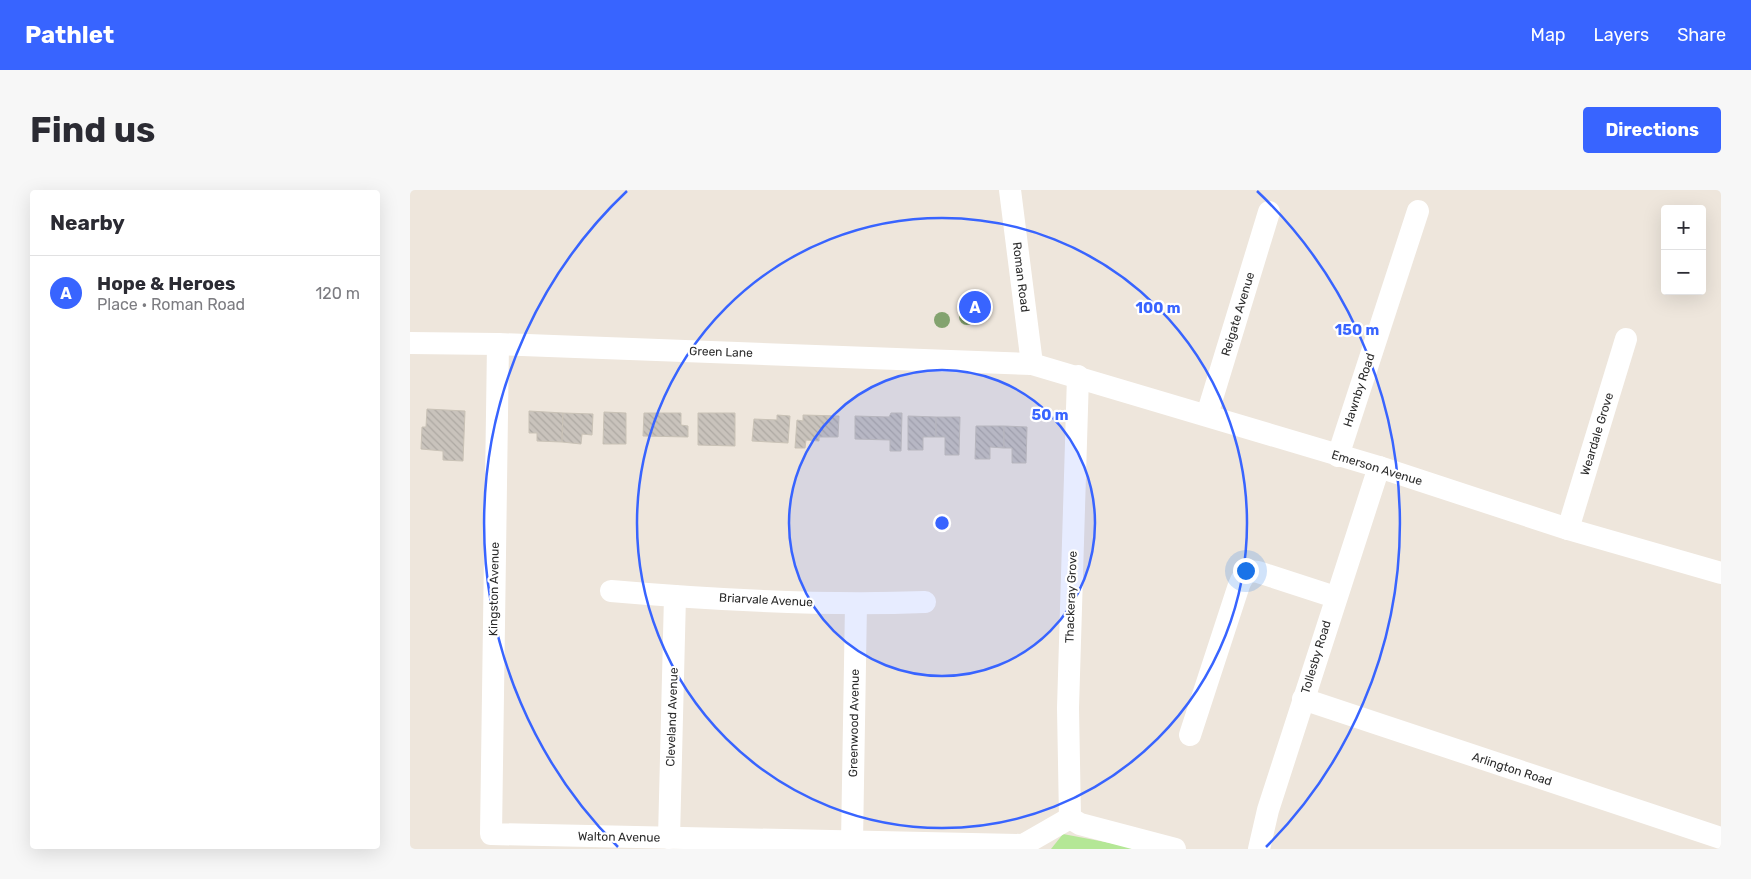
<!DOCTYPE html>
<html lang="en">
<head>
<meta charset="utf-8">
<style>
  body { margin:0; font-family:Rubik,sans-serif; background:#f7f7f7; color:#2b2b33 }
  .controls { position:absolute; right:15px; top:15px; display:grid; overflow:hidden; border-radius:5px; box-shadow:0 5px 20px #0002 }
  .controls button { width:45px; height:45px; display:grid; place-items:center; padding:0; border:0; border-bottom:1px solid #e1e1e2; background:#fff; color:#2b2b33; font:25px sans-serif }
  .you { position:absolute; left:835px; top:380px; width:18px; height:18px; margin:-12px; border:4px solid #fff; border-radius:50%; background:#1a73e8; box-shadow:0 0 0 8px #1a73e833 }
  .badge { display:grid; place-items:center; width:32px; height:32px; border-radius:50%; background:#3864ff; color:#fff; font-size:16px; font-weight:700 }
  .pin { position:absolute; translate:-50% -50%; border:2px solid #fff; box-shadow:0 1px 5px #0006 }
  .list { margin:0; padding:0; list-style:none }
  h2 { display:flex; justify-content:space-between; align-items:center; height:65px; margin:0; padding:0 20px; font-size:21px }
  h2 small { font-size:16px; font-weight:400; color:#7c7c81 }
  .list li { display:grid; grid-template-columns:32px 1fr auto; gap:15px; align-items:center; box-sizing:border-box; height:75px; padding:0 20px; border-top:1px solid #e1e1e2 }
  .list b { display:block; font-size:19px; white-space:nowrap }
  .list p { margin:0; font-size:16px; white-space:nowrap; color:#7c7c81 }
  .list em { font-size:16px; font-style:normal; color:#7c7c81 }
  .map { position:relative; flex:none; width:1311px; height:659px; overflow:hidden; border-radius:5px }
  header { display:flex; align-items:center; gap:30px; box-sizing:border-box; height:70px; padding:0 25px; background:#3864ff; color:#fff }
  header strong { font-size:24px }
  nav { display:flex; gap:28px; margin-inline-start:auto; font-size:18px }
  .intro { display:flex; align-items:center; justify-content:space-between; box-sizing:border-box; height:120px; padding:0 30px }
  h1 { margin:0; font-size:35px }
  .button { padding:12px 22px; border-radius:5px; background:#3864ff; color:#fff; font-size:18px; font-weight:700 }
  main { display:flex; gap:30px; padding:0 30px }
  aside { flex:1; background:#fff; border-radius:5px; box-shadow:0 5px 20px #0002 }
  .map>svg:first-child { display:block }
  .park { fill:#b4e796 }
  .building { fill:url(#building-back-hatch); stroke:#c9c2b6 }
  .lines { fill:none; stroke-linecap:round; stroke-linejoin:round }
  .minor { stroke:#fff; stroke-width:22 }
  .tree { fill:#83a36f }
  .ring { fill:none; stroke:#3864ff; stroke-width:2.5 }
  .labels { text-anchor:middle; stroke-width:4.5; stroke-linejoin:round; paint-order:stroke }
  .street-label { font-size:12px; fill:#2b2b2b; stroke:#fff }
  .centre { fill:#3864ff; stroke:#fff; stroke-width:2.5 }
  .ring-label { font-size:15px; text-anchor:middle; font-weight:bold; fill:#3864ff; stroke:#fff; stroke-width:4.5; stroke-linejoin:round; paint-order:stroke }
</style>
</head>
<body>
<header>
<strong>Pathlet</strong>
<nav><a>Map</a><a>Layers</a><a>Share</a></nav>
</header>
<div class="intro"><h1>Find us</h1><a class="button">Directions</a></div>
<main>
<aside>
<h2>Nearby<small></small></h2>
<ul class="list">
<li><span class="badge">A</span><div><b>Hope &amp; Heroes</b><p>Place · Roman Road</p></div><em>120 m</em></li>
</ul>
</aside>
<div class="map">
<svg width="1311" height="659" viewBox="0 0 1311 659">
  <defs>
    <pattern id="building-back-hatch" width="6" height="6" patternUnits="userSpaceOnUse" patternTransform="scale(1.25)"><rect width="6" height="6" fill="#c9c3bc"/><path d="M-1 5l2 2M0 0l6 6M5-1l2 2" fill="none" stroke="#ada8a2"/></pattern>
  </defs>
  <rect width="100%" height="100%" fill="#eee6dc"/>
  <polygon class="park" points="653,644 732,659 641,659"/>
  <g class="building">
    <polygon points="17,219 55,221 53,271 33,270 33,261 11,259 12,237 16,237"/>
    <polygon points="119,221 153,223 152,252 127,251 127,243 119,243"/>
    <polygon points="194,222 216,223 216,254 193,254"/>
    <polygon points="153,223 183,224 182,245 172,244 171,254 152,252"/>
    <polygon points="234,223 271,223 271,235 278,236 278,247 233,246"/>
    <polygon points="288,223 325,223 325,256 288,255"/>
    <polygon points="481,223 492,223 491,261 480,261 480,250 445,249 445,226 479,227"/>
    <polygon points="367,225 380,226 378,253 342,251 344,229 367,230"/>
    <polygon points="393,225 429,226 428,247 409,247 409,251 396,250 395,258 385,258 387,230 393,231"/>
    <polygon points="498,226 526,227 526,247 513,247 513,260 498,260"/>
    <polygon points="526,227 550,227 549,265 535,265 535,247 526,247"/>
    <polygon points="566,236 594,236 594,258 580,257 580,269 565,269"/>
    <polygon points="594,236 617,237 616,273 602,273 602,258 594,258"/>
  </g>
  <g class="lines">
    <g class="minor">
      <polyline points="600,0 622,174"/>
      <polyline points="0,153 88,154 622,174 969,277 1158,339 1311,383"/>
      <polyline points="88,154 81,644 613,655 660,628"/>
      <polyline points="797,225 859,22"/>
      <polyline points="928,266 1008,21"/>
      <polyline points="1158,339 1216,149"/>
      <path d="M201,401c104,9 209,15 314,11"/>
      <polyline points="893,509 1311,648"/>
      <path d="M780,545l49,-150c4,-10 9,-15 19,-13l77,25"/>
      <polyline points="660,628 658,518 668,186"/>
      <polyline points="660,628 670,634 765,659"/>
      <polyline points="259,648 265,406"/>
      <polyline points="442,652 446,414"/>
      <polyline points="849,659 858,620 969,277"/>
    </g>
  </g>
  <g class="tree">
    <circle cx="557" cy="127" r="8"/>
    <circle cx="532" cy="130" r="8"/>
  </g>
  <circle cx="532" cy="333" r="153" fill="#3864ff" fill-opacity=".12"/>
  <g class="ring">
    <circle cx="532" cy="333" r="153"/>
    <circle cx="532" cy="333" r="305"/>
    <path d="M208 657A458 458 0 0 1 217 1M847 1A458 458 0 0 1 856 657"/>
  </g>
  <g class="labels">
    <g class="street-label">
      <text transform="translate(611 87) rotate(83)" y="4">Roman Road</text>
      <text transform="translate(828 124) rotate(-73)" y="4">Reigate Avenue</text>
      <text transform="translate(311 162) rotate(2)" y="4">Green Lane</text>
      <text transform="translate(949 200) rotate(-72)" y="4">Hawnby Road</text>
      <text transform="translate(1187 244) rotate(-73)" y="4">Weardale Grove</text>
      <text transform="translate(967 278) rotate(17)" y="4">Emerson Avenue</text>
      <text transform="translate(84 399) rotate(-89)" y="4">Kingston Avenue</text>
      <text transform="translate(661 407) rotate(-88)" y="4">Thackeray Grove</text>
      <text transform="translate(356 410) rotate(3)" y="4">Briarvale Avenue</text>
      <text transform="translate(906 467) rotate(-73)" y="4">Tollesby Road</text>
      <text transform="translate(262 527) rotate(-88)" y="4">Cleveland Avenue</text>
      <text transform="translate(444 533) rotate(-89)" y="4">Greenwood Avenue</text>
      <text transform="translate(1102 579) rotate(18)" y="4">Arlington Road</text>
      <text transform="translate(209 647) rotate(1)" y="4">Walton Avenue</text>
    </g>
  </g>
  <circle cx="532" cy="333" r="8" class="centre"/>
  <g class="ring-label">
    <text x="748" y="123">100 m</text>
    <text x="947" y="145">150 m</text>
    <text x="640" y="230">50 m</text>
  </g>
</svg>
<div class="controls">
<button>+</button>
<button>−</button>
</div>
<div class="you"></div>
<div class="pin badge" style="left:565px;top:117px">A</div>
</div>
</main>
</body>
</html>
